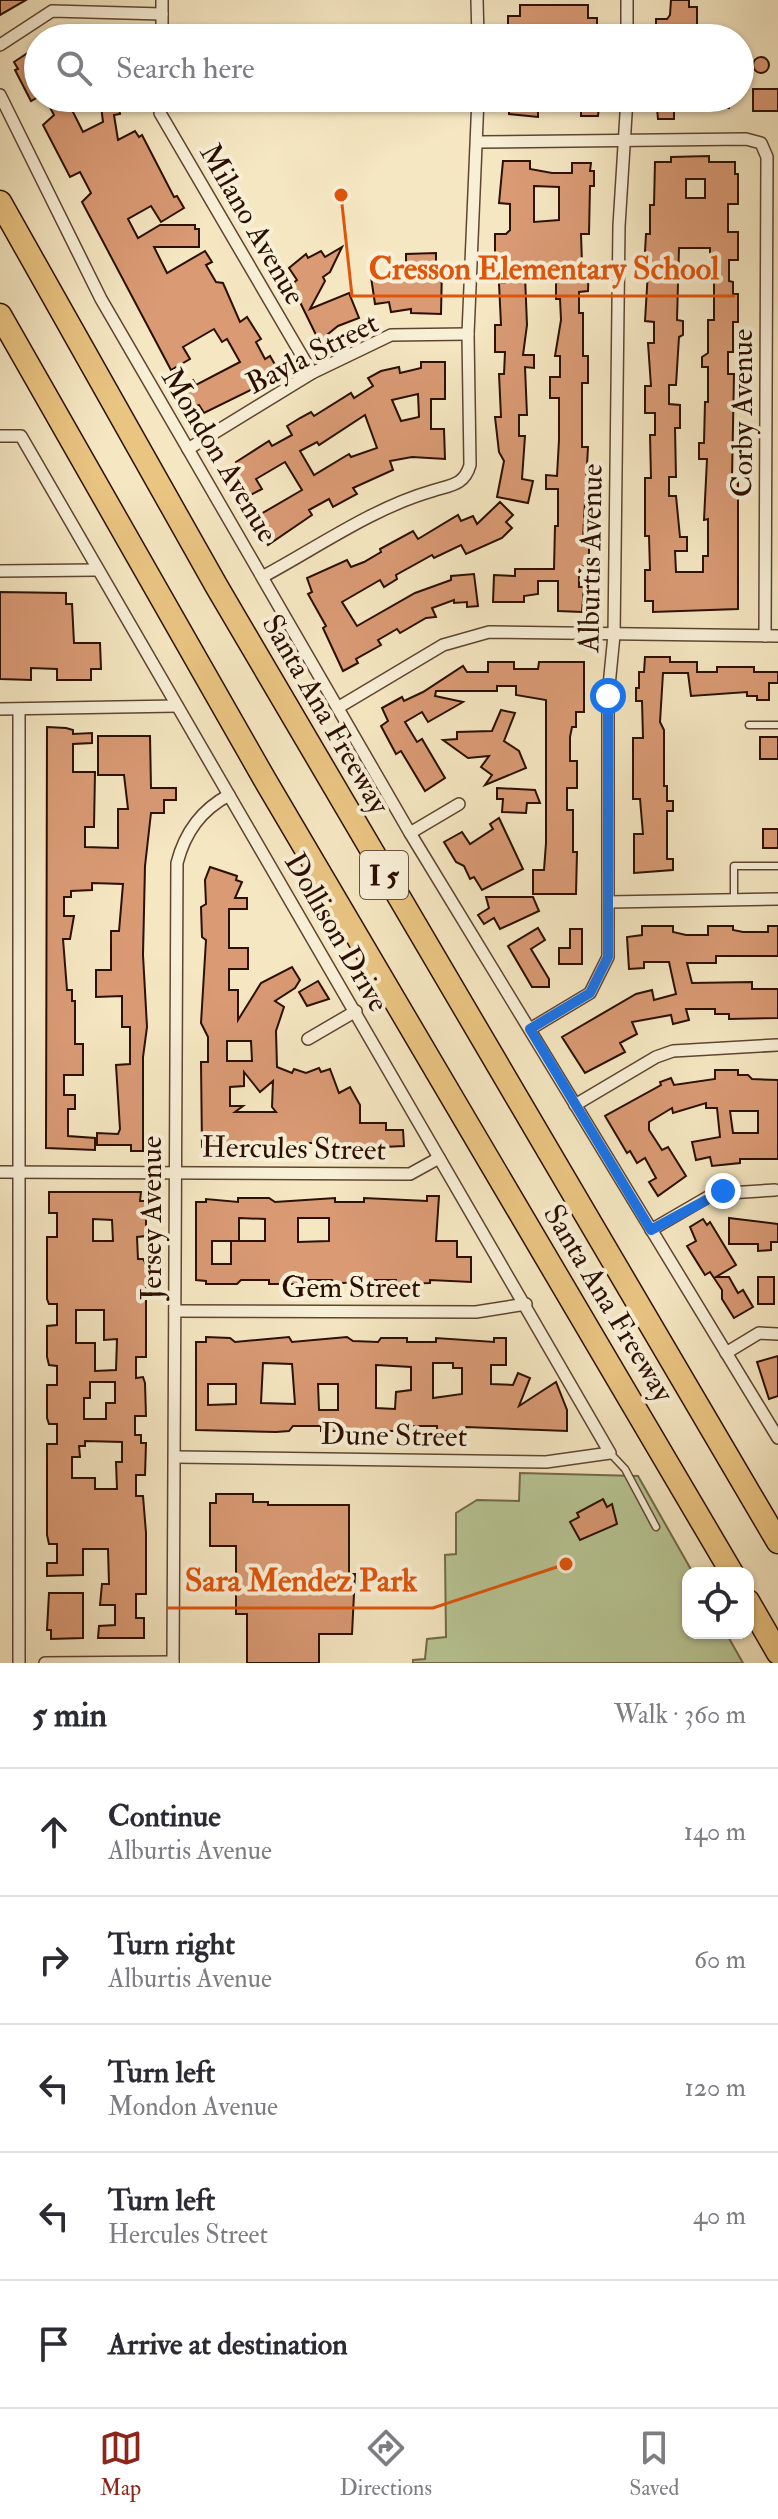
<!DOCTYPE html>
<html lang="en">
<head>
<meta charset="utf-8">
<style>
  body { margin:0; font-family:"IM FELL Double Pica",serif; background:#f2f2f3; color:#2b2b33 }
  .controls { position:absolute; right:24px; bottom:24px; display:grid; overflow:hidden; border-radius:16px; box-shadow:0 2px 6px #0004 }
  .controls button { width:72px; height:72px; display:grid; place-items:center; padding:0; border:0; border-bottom:2px solid #e1e1e2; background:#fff; color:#2b2b33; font:40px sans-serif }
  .stop { position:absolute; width:24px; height:24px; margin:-18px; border:6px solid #1a73e8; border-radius:50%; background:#fff }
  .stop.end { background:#1a73e8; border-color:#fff; box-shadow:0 2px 8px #0008 }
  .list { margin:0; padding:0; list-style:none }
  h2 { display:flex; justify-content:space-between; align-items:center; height:104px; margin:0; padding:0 32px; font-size:34px }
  h2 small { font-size:26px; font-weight:400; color:#7c7c81 }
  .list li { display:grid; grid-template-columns:52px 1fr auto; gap:24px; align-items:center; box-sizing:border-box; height:128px; padding:0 32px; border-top:2px solid #e1e1e2 }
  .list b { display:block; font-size:30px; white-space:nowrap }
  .list p { margin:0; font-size:26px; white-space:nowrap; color:#7c7c81 }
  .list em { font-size:26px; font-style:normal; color:#7c7c81 }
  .icon { flex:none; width:44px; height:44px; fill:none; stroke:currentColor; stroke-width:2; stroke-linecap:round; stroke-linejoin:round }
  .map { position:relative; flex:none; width:778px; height:1663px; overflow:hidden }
  .search { position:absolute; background:#fff; box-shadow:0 2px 6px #0004; left:24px; right:24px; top:24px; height:88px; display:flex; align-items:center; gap:20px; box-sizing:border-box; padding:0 28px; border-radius:44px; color:#7c7c81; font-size:30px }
  .sheet { height:744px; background:#fff }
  nav { display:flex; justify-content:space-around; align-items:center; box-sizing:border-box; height:112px; border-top:2px solid #e1e1e2; background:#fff; font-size:22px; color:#7c7c81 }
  nav a { display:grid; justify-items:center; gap:4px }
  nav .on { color:#8f2418 }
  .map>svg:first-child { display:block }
  .green { fill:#b8c695; stroke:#726a4a; stroke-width:2 }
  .building { fill:#d99a74; stroke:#2b0f00; stroke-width:2; fill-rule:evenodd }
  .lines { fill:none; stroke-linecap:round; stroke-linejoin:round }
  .lane-casing { stroke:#5e4530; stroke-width:9 }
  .street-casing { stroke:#5e4530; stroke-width:14 }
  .highway-casing { stroke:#2b0f00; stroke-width:25 }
  .lane { stroke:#f8efd7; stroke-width:6 }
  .street { stroke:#f8efd7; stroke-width:11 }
  .highway { stroke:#eac481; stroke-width:22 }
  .route { stroke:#1a73e8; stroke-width:10 }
  .labels { text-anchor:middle; stroke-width:8; stroke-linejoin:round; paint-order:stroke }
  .shield { fill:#f8efd7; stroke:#685240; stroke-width:2 }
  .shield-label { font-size:28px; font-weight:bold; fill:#2b0f00 }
  .street-label { font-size:30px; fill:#2b0f00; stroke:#f8efd7 }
  .leader { fill:none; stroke:#df550b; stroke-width:3 }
  .callout-dot { fill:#df550b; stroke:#f8efd7; stroke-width:3 }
  .callout-label { font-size:32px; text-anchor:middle; font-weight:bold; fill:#df550b; stroke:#f8efd7; stroke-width:8; stroke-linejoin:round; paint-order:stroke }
</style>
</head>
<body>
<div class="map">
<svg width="778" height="1663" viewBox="0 0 778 1663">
  <rect width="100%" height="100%" fill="#f5e7c2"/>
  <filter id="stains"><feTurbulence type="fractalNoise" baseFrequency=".0025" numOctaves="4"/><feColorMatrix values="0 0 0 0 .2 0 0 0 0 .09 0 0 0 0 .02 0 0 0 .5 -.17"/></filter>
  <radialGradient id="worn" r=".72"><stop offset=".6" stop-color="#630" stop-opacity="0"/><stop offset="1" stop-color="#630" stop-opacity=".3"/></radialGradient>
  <polygon class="green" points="520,1473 638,1476 693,1573 688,1573 688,1633 726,1633 743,1663 413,1663 413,1660 425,1659 427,1639 446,1637 445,1555 456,1554 456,1513 477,1500 519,1501"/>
  <g class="building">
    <polygon points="0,0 26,0 0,15"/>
    <polygon points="671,0 689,0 689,7 697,7 697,29 686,29 686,38 658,38 656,32 656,19 667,19 670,15"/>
    <polygon points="520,5 588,5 588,18 597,18 597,38 508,38 508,16 520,16"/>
    <polygon points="38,46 38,97 31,101 15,70 18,69 14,62"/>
    <circle cx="761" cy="65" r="8"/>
    <rect x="753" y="89" width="25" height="22"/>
    <polygon points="45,98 66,98 83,132 103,122 100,98 118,98 120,114 114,115 118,140 135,131 139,137 142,135 174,197 177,196 184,208 161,222 151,206 128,219 138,238 160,225 195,225 195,229 199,229 199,247 154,247 167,273 205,251 212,262 206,265 216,282 223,283 240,322 247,317 261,339 256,342 265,359 270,356 281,375 204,413 199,405 186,411 177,397 181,394 178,389 193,380 196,385 240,362 227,339 222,342 214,329 183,347 190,359 171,370 82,202 91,193 80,172 70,177 43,125 54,115"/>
    <polygon points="509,98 538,98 538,117 509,114"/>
    <polygon points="565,98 600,98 598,116 581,116 581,110 565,110"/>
    <polygon points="656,98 729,98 729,108 674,108 674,119 658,119"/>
    <path d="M709,156v6h26v12h3v30h-10v28h10v28h-9v21l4,1v12h5v28h-5v30h-5v22h6l-2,104h6v131l-85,3v-11h-8v-31h5l-1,-34h-4v-58h6l-1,-43h5v-22h-10v-27h6l-3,-43h6v-21l-9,-1 3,-50h-3v-19l1,-18h4v-29h4l1,-43h16v-5zM686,179h19v19h-19zM679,248h31v28h4v44h-6v33l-6,4v10h6v35h-3l-1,41h-5v16h8l-3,61 4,-1v37h-5v16h-27l-1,-21h12v-14h-7l-4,-41h-7v-19h7l-1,-49h5v-23l-11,-1v-19h7l3,-48 4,-2v-14l-6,-1z"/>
    <path d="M503,161h27v8l22,4h20v-10h19l-1,8h4v15h-4l-1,48h-8l1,30h7l-1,27 -9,1v21h4v43h5v27h-6v64h6l-5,92h6v13l-1,14h-9v21h5l-2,25 -24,-1v-30h-20v13l-14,2v6h-31l1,-27 21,1v-7h39l1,-43h3v-37h-12v-14l11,1 2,-36v-42h-9v-21h10v-21h-5l6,-36 -1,-21h-4v-31h-22v8h-9l2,49 -4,30h11v13l-9,-1 2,48h-8v21h6l-3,43 11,2 -5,22 -31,-6 7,-36 -5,-9 -4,-35h6l-2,-43h5l1,-22h-10v-27h6l-2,-42h6v-22h-10v-27h11l4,-4v-26l-11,-1zM534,186l25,1v33l-25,2z"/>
    <polygon points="342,247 330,272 323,277 325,281 310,309 349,293 359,318 338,326 328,334 331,339 321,345 295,292 292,284 297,280 289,268 306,254 308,258 321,251 325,257"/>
    <polygon points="436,253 436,267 442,267 441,314 411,313 411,309 391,312 389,302 375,304 371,277 406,272 406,254"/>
    <path d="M421,362h24v37h-14v30h13l1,30 -33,-2 -22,4 3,9 -40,18 4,6 -24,13 -4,-8 -20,11 3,5 -44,30 -14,-27 48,-28 -17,-28 -29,17 6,10 -19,10 -18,-25 13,-8 -2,-4 33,-21 3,5 20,-11 -5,-9 13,-8 11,-6 3,4 37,-23 3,5 19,-12 -5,-8 13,-7 18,-4 1,6 21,-5zM418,394l1,23 -18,4 -9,-21zM365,415l12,33 -26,9 -2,-3 -35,21 -14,-24 17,-9 2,3z"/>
    <polygon points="500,502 513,515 506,522 512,528 502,538 466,554 461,545 434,558 432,555 396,575 397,579 384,587 380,580 342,602 357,626 415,593 451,580 451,576 474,574 478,606 467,607 467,602 454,603 454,600 432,608 436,617 426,618 400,633 397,629 378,640 381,645 356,659 358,663 343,671 323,628 326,626 308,594 312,592 307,578 347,560 351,567 364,562 381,552 380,549 413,531 418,539 458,515 461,521 473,516 477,524"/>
    <polygon points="0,592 66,593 66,604 72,604 74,643 100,643 101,669 91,669 91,680 57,680 57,669 31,668 31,680 0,679"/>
    <polygon points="645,657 670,657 670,662 697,662 697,672 717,672 717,667 754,667 754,672 778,672 778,683 769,683 769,700 757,700 757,696 747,696 747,692 691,696 688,673 663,673 660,722 664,730 664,786 667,786 667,801 673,801 673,811 667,811 667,859 673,859 673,870 634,873 634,834 643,834 640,799 633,799 633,738 643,738 642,701 636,701 636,688 639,688 639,672 644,672"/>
    <polygon points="488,662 514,662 514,669 538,669 539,662 584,662 584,712 576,712 576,727 572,727 570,737 570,761 577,761 577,788 567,788 567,810 573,810 573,852 577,852 576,894 533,894 533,870 544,870 546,843 546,700 516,695 516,686 497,686 497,691 436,691 435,696 463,702 428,722 422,712 405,722 417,742 422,739 445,778 425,791 401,751 396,754 381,726 388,721 382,708 402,697 404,701 423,692 463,666 467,672 488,672"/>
    <polygon points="501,710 515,713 504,741 519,751 526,768 485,785 492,775 481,767 489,756 468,758 443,740 457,739 457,732 492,731"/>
    <polygon points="47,727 66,728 73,730 73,734 92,733 92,743 73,744 73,772 95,772 94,827 85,827 85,847 118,848 118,809 128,809 124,775 98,775 98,736 150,736 151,788 176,788 176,800 164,800 164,813 151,813 145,866 143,955 147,1027 143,1057 143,1151 131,1151 131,1145 97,1145 97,1133 118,1134 120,1129 116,1065 130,1064 130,1027 122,1027 122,996 96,997 96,970 111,970 111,931 119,931 123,884 92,883 92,890 71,891 71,897 64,897 64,916 74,916 70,939 63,939 67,990 72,990 72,1001 75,1001 75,1044 83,1044 83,1075 64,1075 64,1095 75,1095 75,1109 68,1109 68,1136 95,1138 95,1150 46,1148"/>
    <rect x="760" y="737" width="18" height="22"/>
    <polygon points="497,788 535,790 540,803 527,803 526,813 502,812 503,799 497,799"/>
    <polygon points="499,818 523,869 482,890 474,877 470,879 464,866 456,862 444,842 462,832 470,844 493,829 490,824"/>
    <rect x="763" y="829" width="15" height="19"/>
    <path d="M210,867l27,9 -1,4 6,2 -7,16h12v11h-18v39h19v21h-19v21h9v30l23,-37 31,-16 8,13 -5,8 -20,13 9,6 -8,24 1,36 15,6 2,-4 12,4 13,-5 2,4 9,-3 9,24 11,-6 10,18v18h26v7h17l1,16 -66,3 -21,-2v-4h-29l-4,4 -16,2 -66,-2 -1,-85h7v-25l-7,-14 5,-83 -4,-3 -1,-30 5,-3 -1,-24zM227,1041h24l1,20h-25zM244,1072l16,20 13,-11 -1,26 4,5h-41l8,-6h-13v-19l14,-1z"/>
    <polygon points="486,897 533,897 539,911 500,929 494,918 484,924 478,915 489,908"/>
    <polygon points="642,926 673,926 673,932 686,935 708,935 708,926 733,926 733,930 743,932 768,932 768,926 778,926 778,956 716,956 716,963 687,963 692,983 752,982 752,989 778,989 778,1018 729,1019 729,1014 715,1014 715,1009 686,1009 689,1020 673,1024 671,1015 632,1022 637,1034 620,1043 625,1052 585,1073 562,1037 636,994 652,990 654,1000 676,994 669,962 644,962 644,968 629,969 627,937 642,935"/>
    <polygon points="538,928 545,940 531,949 549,979 549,987 532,987 508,946"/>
    <polygon points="570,929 582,929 582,964 559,964 559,948 570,948"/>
    <polygon points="318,981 329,999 307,1006 299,992"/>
    <path d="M715,1070h23v5h10l4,4 26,1v79h-38v4l-28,3 -2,-9 -14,3 -4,-18 28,-5 -3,-29h-11v-5l-33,10 -1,-5 -23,14v8l13,20 6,-3 18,29 -28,20 -9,-14 7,-4 -11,-20 -8,5 -7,-12 -3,2 -22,-37 56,-31 -1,-3 11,-4 3,7 41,-6zM730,1111h28v22h-25z"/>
    <path d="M49,1192h92l-1,9h6v35l-9,1 1,22h5l3,5v93h-10v21l7,-1 2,6 1,33h-11v19h6v8h5l-1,32h-9v21h7l3,37v61h-10v24h8v20h-46l1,-12 16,-1v-20h-15l2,-21h7l-1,-35h-25v26l-36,1v-13h10v-19h-8l-2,-9v-91h10v-20h-8l-2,-6v-33h10v-19l-8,-1 -2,-8v-31l10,-1v-21h-8l-2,-5v-62h10v-24h-8zM93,1219l19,1 1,21h-20zM76,1310h28v30l13,-1 -1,31 -21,1v-28h-19zM90,1382h25v21h-9v16h-22v-21h6zM85,1441l37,1v20h-6l1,27h-22v-11h-23v-21h8l-1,-11h6z"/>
    <path d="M427,1196h12l-3,45h21v16h14v25l-41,-2v3l-34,1v-4h-25l-36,4 -3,-4h-29v4h-34v-4h-28l-4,4h-31v-3l-10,-1v-78h10v-3l32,3v-4h31l6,4 60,-4v4h29v-4l63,3zM239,1218l26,1v22h-34v23h-19v-23h27zM298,1218h31v23l-31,1z"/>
    <polygon points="729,1218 778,1224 778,1242 771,1242 771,1250 758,1251 758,1244 729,1244"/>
    <polygon points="703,1219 707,1225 710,1222 736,1265 716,1277 729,1277 738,1293 743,1290 753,1307 734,1318 722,1299 722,1290 710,1272 705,1275 687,1246 696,1241 690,1227"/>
    <rect x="758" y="1277" width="16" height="27"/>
    <path d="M206,1337l24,1 5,4 54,-5 3,5 55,-5 6,4 25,1 3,-4h26v4h29v-4l58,4v-4h12v27h-15v19l22,1 5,-12 12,5 -11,28 37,-24 11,28v21l-101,-4 -3,6 -10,-1 -16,-1v-5h-30v5h-86v-5h-28l-4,5 -13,1 -80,-2v-88h10zM263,1363l29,1 3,40 -34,-1zM433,1363h20v5h9v26l-29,4zM376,1365l35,2v23l-15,2 -1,17 -19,-1zM208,1384h28v20l-28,1zM318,1384h20v26h-19z"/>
    <polygon points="778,1356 778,1396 769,1399 757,1362"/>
    <polygon points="216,1494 253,1494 253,1502 268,1502 268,1505 349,1505 349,1574 355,1574 352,1634 319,1634 319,1663 247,1663 247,1614 236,1614 236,1546 210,1546 210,1503 216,1503"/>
    <polygon points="603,1499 607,1507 612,1504 617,1524 580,1540 570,1522 579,1517 577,1513"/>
    <polygon points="49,1593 83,1593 83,1638 51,1639 51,1630 47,1630"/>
  </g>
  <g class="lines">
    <g class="lane-casing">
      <g id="lane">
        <polyline points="749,725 778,725"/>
        <polyline points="734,899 734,866 778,866"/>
        <polyline points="610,1453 625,1469 656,1527"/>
      </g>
    </g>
    <g class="street-casing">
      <g id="street">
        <polyline points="477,0 478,38"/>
        <polyline points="627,0 627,38"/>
        <polyline points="162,38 162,0"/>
        <polyline points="0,45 52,11 162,14"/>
        <polyline points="0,95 101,299 188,449 410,833 778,1438"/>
        <polyline points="161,98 160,113 312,373"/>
        <polyline points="479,142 746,139 761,143 767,157 765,636"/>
        <polyline points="0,436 21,436 610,1453 546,1462 175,1457"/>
        <polyline points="188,449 312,373 391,335 468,334"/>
        <polyline points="0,571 96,570"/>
        <path d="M264,576c54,-29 109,-68 168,-85 18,-6 32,-5 38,-26l-2,-131 10,-236"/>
        <polyline points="339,707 443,645 489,632 778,636"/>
        <polyline points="0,709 177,706"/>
        <polyline points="19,709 19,1663"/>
        <polyline points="410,833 459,804"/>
        <polyline points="609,902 778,899"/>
        <polyline points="530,1029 590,993 608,957 608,696 614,635 619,226 627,98"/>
        <polyline points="308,1039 356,1011"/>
        <polyline points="575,1105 656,1057 673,1051 777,1045"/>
        <polyline points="0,1172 410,1174 439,1158"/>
        <polyline points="651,1230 713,1194 775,1190"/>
        <polyline points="175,1311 476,1312 526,1304"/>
        <polyline points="726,1353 759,1333 778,1334"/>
        <polyline points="45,1663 173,1662"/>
        <path d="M173,1663l4,-800c8,-31 24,-53 52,-68"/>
      </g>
    </g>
    <g class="highway-casing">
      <g id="highway">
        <polyline points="0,202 217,587 778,1542"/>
        <polyline points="0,315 265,780 732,1573"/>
        <polyline points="748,1601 778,1653"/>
      </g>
    </g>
    <use href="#lane" class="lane"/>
    <use href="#street" class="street"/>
    <use href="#highway" class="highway"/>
  </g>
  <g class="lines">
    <polyline class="route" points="608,696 608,957 590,993 530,1029 651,1230 723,1191"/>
  </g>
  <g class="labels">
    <rect class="shield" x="360" y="851" width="48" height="48" rx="6"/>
    <g class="shield-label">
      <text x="384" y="885">I 5</text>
    </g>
    <g class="street-label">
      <text transform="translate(253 224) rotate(60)" y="10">Milano Avenue</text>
      <text transform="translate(312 353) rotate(-27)" y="10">Bayla Street</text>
      <text transform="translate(742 413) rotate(-90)" y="10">Corby Avenue</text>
      <text transform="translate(220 455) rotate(59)" y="10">Mondon Avenue</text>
      <text transform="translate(590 558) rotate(-89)" y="10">Alburtis Avenue</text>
      <text transform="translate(326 714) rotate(60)" y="10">Santa Ana Freeway</text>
      <text transform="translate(337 932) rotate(60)" y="10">Dollison Drive</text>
      <text transform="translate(294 1148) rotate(1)" y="10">Hercules Street</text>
      <text transform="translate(151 1218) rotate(-90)" y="10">Jersey Avenue</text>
      <text x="351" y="1297">Gem Street</text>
      <text transform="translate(609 1303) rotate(59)" y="10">Santa Ana Freeway</text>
      <text transform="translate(394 1435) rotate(1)" y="10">Dune Street</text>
    </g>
  </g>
  <path class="leader" d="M341 195L352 296H735M566 1564L433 1608H168"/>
  <g class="callout-dot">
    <circle cx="341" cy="195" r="8"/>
    <circle cx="566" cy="1564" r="8"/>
  </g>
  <g class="callout-label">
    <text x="544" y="279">Cresson Elementary School</text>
    <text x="301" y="1591">Sara Mendez Park</text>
  </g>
  <rect width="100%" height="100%" filter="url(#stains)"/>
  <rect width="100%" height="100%" fill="url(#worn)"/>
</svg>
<div class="controls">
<button><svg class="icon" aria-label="locate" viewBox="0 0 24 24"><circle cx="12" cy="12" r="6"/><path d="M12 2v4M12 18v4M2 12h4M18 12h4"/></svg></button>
</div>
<div class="stop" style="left:608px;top:696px"></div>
<div class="stop end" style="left:723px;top:1191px"></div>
<div class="search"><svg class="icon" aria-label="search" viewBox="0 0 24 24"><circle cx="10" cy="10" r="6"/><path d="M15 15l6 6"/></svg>Search here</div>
</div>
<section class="sheet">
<h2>5 min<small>Walk · 360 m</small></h2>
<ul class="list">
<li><svg class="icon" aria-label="ahead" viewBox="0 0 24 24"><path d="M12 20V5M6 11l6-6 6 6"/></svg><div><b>Continue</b><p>Alburtis Avenue</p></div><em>140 m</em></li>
<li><svg class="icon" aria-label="right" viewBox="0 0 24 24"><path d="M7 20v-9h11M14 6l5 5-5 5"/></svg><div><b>Turn right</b><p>Alburtis Avenue</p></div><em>60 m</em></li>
<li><svg class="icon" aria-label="left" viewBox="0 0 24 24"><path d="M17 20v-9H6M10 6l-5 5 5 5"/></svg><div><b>Turn left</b><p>Mondon Avenue</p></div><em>120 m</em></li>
<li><svg class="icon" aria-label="left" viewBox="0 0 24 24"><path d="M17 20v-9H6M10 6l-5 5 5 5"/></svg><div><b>Turn left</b><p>Hercules Street</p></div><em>40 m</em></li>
<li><svg class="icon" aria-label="arrive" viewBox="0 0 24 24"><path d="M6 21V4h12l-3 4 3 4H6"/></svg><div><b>Arrive at destination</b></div></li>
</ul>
</section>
<nav>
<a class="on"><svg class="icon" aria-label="map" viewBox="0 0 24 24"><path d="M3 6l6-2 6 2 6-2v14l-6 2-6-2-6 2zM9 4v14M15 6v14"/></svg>Map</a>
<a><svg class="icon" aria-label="directions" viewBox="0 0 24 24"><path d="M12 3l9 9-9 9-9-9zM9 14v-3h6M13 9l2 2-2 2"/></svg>Directions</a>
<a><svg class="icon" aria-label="saved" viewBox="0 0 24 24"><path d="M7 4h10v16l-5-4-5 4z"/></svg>Saved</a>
</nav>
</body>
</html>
